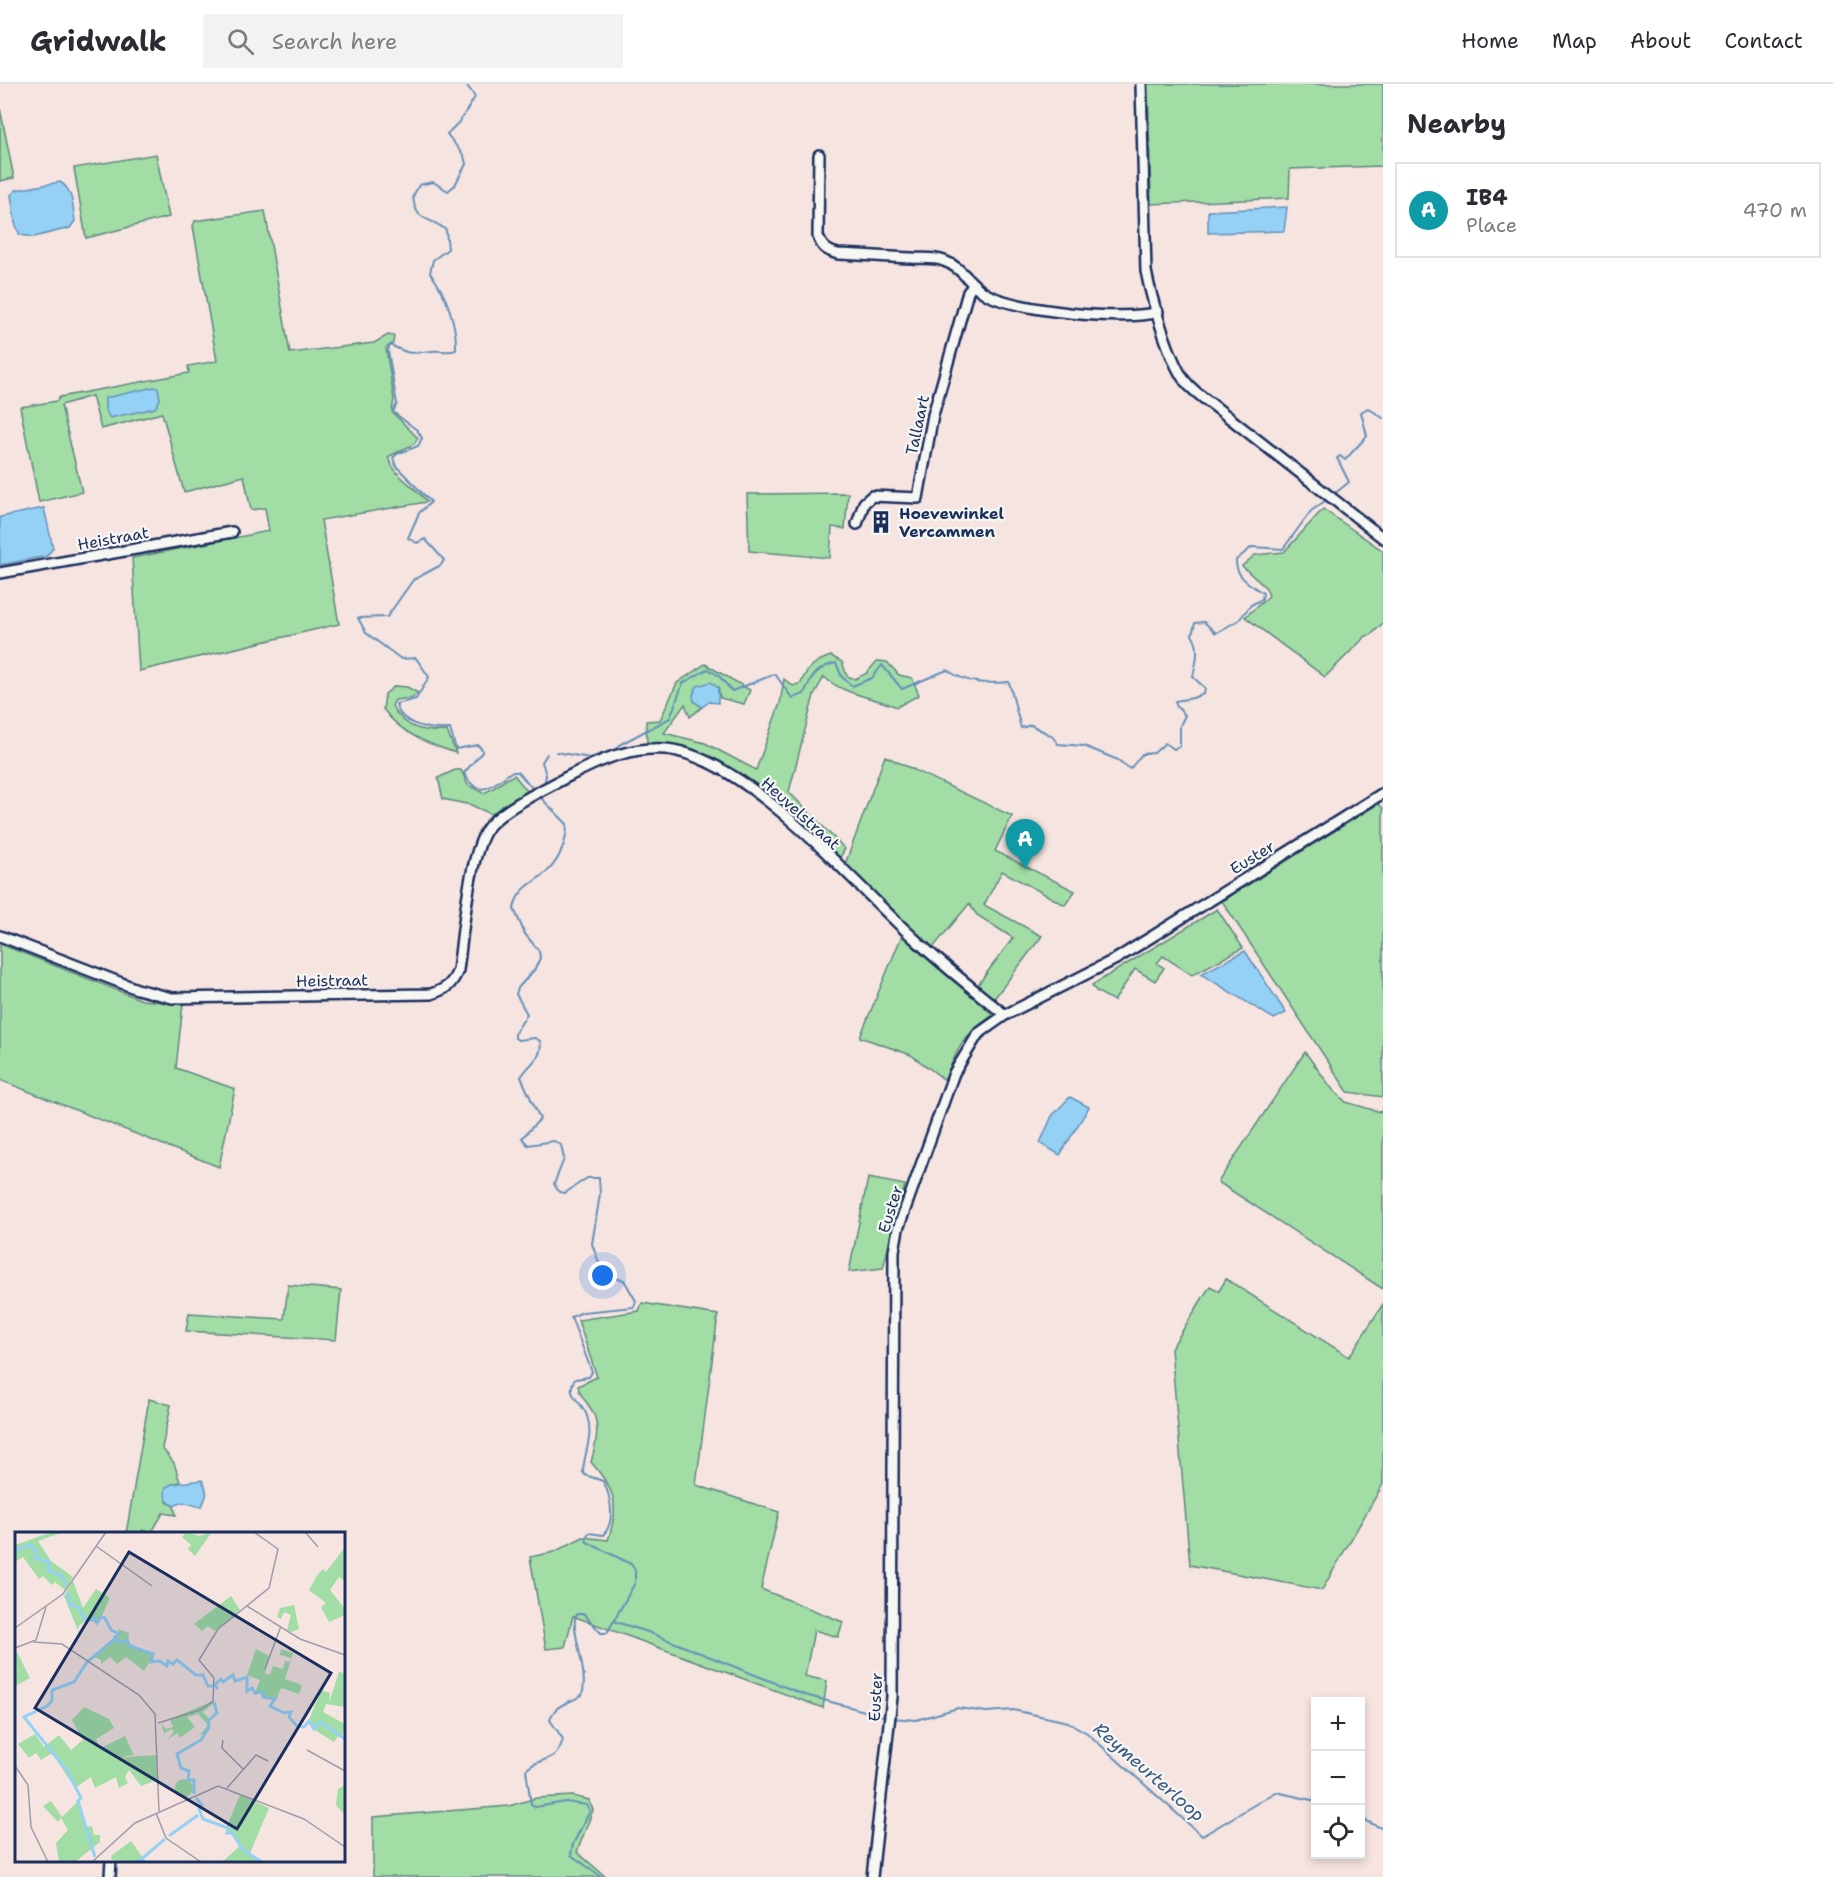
<!DOCTYPE html>
<html lang="en">
<head>
<meta charset="utf-8">
<style>
  body { margin:0; font-family:"Shantell Sans",sans-serif; background:#f2f2f3; color:#2b2b33 }
  .controls { position:absolute; right:18px; bottom:18px; display:grid; overflow:hidden; border-radius:0px; box-shadow:0 3px 9px #0003 }
  .controls button { width:54px; height:54px; display:grid; place-items:center; padding:0; border:0; border-bottom:2px solid #e1e1e2; background:#fff; color:#2b2b33; font:30px sans-serif }
  .you { position:absolute; left:603px; top:1192px; width:21px; height:21px; margin:-15px; border:4px solid #fff; border-radius:50%; background:#1a73e8; box-shadow:0 0 0 9px #1a73e833 }
  .badge { display:grid; place-items:center; width:39px; height:39px; border-radius:50%; background:#b45309; color:#fff; font-size:20px; font-weight:700 }
  .pin { position:absolute; translate:-50% -50px; filter:drop-shadow(0 2px 3px #0008) }
  .pin::after { content:''; position:absolute; top:32px; width:21px; height:18px; background:inherit; clip-path:polygon(0 0,100% 0,50% 100%) }
  .list { margin:0; padding:0; list-style:none }
  h2 { display:flex; justify-content:space-between; align-items:center; height:78px; margin:0; padding:0 24px; font-size:26px }
  h2 small { font-size:20px; font-weight:400; color:#7c7c81 }
  .list li { display:grid; grid-template-columns:39px 1fr auto; gap:18px; align-items:center; box-sizing:border-box; height:96px; margin:0 12px 12px; padding:0 12px; border:2px solid #e1e1e2; border-radius:0px }
  .list b { display:block; font-size:22px; white-space:nowrap }
  .list p { margin:0; font-size:20px; white-space:nowrap; color:#7c7c81 }
  .list em { font-size:20px; font-style:normal; color:#7c7c81 }
  .icon { flex:none; width:33px; height:33px; fill:none; stroke:currentColor; stroke-width:2; stroke-linecap:round; stroke-linejoin:round }
  .map { position:relative; flex:none; width:1383px; height:1793px; overflow:hidden }
  header { display:flex; align-items:center; gap:36px; box-sizing:border-box; height:84px; padding:0 30px; background:#fff; border-bottom:2px solid #e1e1e2 }
  header strong { font-size:28px }
  nav { display:flex; gap:33px; margin-inline-start:auto; font-size:21px }
  .search { width:420px; height:54px; background:#f2f2f3; display:flex; align-items:center; gap:15px; box-sizing:border-box; padding:0 21px; border-radius:0px; color:#7c7c81; font-size:22px }
  main { display:flex }
  aside { flex:1; background:#fff }
  .map>svg:first-child { display:block }
  .green { fill:#a1dda4; stroke:#5e8681; stroke-width:1.5 }
  .water { fill:#94d1f5; stroke:#6490b9; stroke-width:1.5 }
  .lines { fill:none; stroke-linecap:round; stroke-linejoin:round }
  .stream { stroke:#6490b9; stroke-width:2 }
  .street-casing { stroke:#1b2f5e; stroke-width:14 }
  .street { stroke:#f6f6f2; stroke-width:9 }
  .labels { text-anchor:middle; stroke-width:4.5; stroke-linejoin:round; paint-order:stroke }
  .street-label { font-size:16px; fill:#1b2f5e; stroke:#f6f6f2 }
  .poi-label { font-size:16px; font-weight:bold; fill:#1b2f5e; stroke:#f6f6f2; text-anchor:start }
  .water-label { font-size:18px; font-style:italic; fill:#395884; stroke:#f6f6f2 }
  .inset-river { fill:none; stroke:#94d1f5; stroke-width:3 }
  .inset-road { fill:none; stroke:#9e9cac; stroke-width:1.5 }
  .view { fill:#1b2f5e; fill-opacity:0.15; stroke:#1b2f5e; stroke-width:3 }
  .inset-edge { fill:none; stroke:#1b2f5e; stroke-width:3 }
</style>
</head>
<body>
<header>
<strong>Gridwalk</strong>
<div class="search"><svg class="icon" aria-label="search" viewBox="0 0 24 24"><circle cx="10" cy="10" r="6"/><path d="M15 15l6 6"/></svg>Search here</div>
<nav><a>Home</a><a>Map</a><a>About</a><a>Contact</a></nav>
</header>
<main>
<div class="map">
<svg width="1383" height="1793" viewBox="0 0 1383 1793">
  <rect width="100%" height="100%" fill="#f6e4e0"/>
  <filter id="ink" filterUnits="userSpaceOnUse"><feTurbulence type="fractalNoise" baseFrequency=".0167" numOctaves="2"/><feDisplacementMap in="SourceGraphic" scale="12" xChannelSelector="R" yChannelSelector="G"/><feConvolveMatrix kernelMatrix="1 2 1 2 8 2 1 2 1" color-interpolation-filters="sRGB"/></filter>
  <g filter="url(#ink)">
    <g class="green">
      <polygon points="1148,0 1383,0 1383,82 1290,85 1289,114 1151,120"/>
      <polygon points="0,24 14,94 0,97"/>
      <polygon points="156,70 169,133 86,154 74,84"/>
      <path d="M265,127l25,142 84,-10 14,-8 6,1 -1,7 -7,5 8,51 -2,13 26,26 -4,6 -26,13c7,21 27,28 39,45l-106,18 18,104 -200,47 -7,-113 137,-27 -4,-23 -14,2 -7,-34 -60,16 -22,-79 -61,16 -9,-33 -31,9 21,87 -43,10 -19,-95 37,-6 3,-4 129,-24 -1,-7 29,-5 -24,-135 2,-5z"/>
      <polygon points="848,409 845,445 832,443 830,474 749,467 747,410"/>
      <polygon points="1323,425 1383,467 1383,539 1371,551 1366,552 1325,593 1245,533 1269,512 1266,504 1242,482 1255,471 1284,468"/>
      <path d="M831,572l11,6 5,14 8,3 12,-6 10,-12 10,1 12,13 13,3 7,17 -22,12c-24,-10 -53,-12 -73,-30l-10,18 -25,97 56,57 -6,10c-49,-43 -88,-85 -151,-107 -14,-4 -26,-9 -41,-10l-1,-21 14,-1 17,-37 28,-19 45,26 -6,14 -24,-6 -2,-11 -24,14 8,6 -12,10 -5,-13 -21,29 41,10 51,27 24,-67 4,-24 9,7 8,-3c6,-15 14,-22 30,-27z"/>
      <path d="M395,602l12,1 11,6 -6,5 -17,2 -3,6c13,23 30,26 55,25l9,22c-28,-9 -55,-19 -73,-44l2,-15z"/>
      <polygon points="885,672 1012,732 995,767 1075,807 1065,821 1002,787 984,821 1042,852 993,916 977,902 1013,854 977,831 969,820 931,866 844,783"/>
      <path d="M455,686h6l7,15 15,8c13,-4 19,-13 31,-18l15,18 -36,22 -22,-10 -28,-6 -5,-21z"/>
      <polygon points="1378,720 1383,724 1383,1013 1348,1008 1222,817"/>
      <polygon points="1217,825 1243,864 1192,891 1163,872 1157,879 1164,884 1155,897 1135,885 1114,917 1096,907 1092,901"/>
      <path d="M902,851l91,80c-29,19 -36,33 -48,65l-34,-25 -51,-18z"/>
      <polygon points="0,860 142,916 183,920 176,984 235,1005 219,1083 0,996"/>
      <polygon points="1305,968 1333,1006 1346,1018 1380,1028 1383,1025 1383,1205 1218,1098"/>
      <polygon points="868,1094 905,1101 883,1184 849,1188"/>
      <polygon points="1226,1195 1349,1273 1383,1220 1383,1400 1322,1506 1190,1481 1171,1265 1210,1202 1219,1207"/>
      <polygon points="288,1201 341,1206 336,1256 186,1247 189,1229 284,1235"/>
      <path d="M642,1219l76,12 -22,170 83,27 -18,77 82,33 -5,15 -24,-7 -9,46 22,5 -4,27 -250,-92 -8,31 -19,2 -16,-92 24,-5 29,-15 25,3c12,-36 7,-50 -17,-78 4,-14 9,-33 3,-47 -4,-11 -14,-17 -16,-29l19,-9 -19,-57 61,-9z"/>
      <polygon points="149,1315 171,1321 162,1364 174,1379 180,1398 172,1400 167,1418 174,1422 176,1431 163,1429 152,1448 142,1446 141,1449 126,1450"/>
      <polygon points="573,1712 589,1716 593,1726 577,1768 606,1793 373,1793 373,1733 509,1722 536,1714"/>
    </g>
    <g class="water">
      <path d="M60,98c13,7 13,26 15,39l-5,7 -36,9 -14,-2 -5,-12 -4,-28 5,-5z"/>
      <polygon points="1287,123 1284,147 1208,149 1208,127"/>
      <polygon points="154,303 158,304 160,315 155,324 110,334 105,325 105,314"/>
      <polygon points="44,424 53,464 47,472 0,481 0,433"/>
      <polygon points="711,598 718,604 718,619 709,618 702,623 694,617 693,611 697,602"/>
      <polygon points="1245,867 1286,929 1274,935 1201,890"/>
      <polygon points="1070,1013 1089,1023 1060,1071 1040,1059 1052,1032"/>
      <path d="M202,1396c6,10 6,16 -1,27l-18,-5 -9,4c-9,-5 -10,-9 -8,-19l6,-3z"/>
    </g>
    <g class="lines">
      <g class="stream">
        <path d="M466,0l9,13 -15,24 -13,13 17,22 2,8 -11,21 -7,6 -15,-9 -14,3 -6,11c2,27 16,20 33,34l2,19 -15,11 -3,13c16,20 27,51 26,77 -9,3 -15,0 -24,1 -24,2 -18,5 -42,-6l-2,6 9,53 -4,8 24,18 5,8 -4,8 -21,8 -4,4 3,8 35,36 -12,11 -11,25 9,5 8,-4 19,21 -3,5 -28,15 -26,37 -29,1 8,15 35,26 15,-1 13,19 -13,22 -20,5c4,22 36,26 54,25l6,20 22,-4 5,6 -19,22c15,29 30,11 47,-1h7l16,18 11,-9 1,-6 -4,-13 5,-8"/>
        <polyline points="1333,411 1349,398 1337,374 1340,372 1345,376 1367,352 1361,328 1368,324 1383,334"/>
        <path d="M556,668l34,6 26,-9 3,-4 51,-27 13,-35 25,-14 11,7 13,15 43,-17 17,24 12,-4c7,-17 13,-27 32,-31l6,14 10,9 20,-8 10,-13 20,24 45,-19c21,14 37,14 62,12l12,46 10,-3 21,11 6,8 26,2 34,14 12,9 12,-15 12,-1 11,-10 9,6 6,-3v-20l5,-11 -8,-8 -2,-6 18,-3 11,-5 1,-5 -12,-11c3,-15 8,-29 -1,-42l3,-12 9,-1 12,11 23,-13 12,-15 11,-6 1,-6c-12,-8 -28,-16 -27,-33l16,-13 31,2 28,-38 18,-13"/>
        <path d="M542,715l25,25c0,17 -8,39 -23,50 -14,11 -27,16 -30,35l11,25 14,17 1,7 -5,11 -17,19 -2,6 11,20 -12,19v5l3,2 17,-2 5,3c4,17 -11,22 -19,36l19,42 -18,19 6,7 26,-4 7,4 3,14 -10,25 5,8 6,1 22,-15h12l1,16 -8,50 12,32 20,4 12,21 -2,6 -51,5 -12,5 21,55 -3,5 -14,2c-11,16 8,23 12,37 7,21 -3,36 -4,56l2,3 18,6c8,15 13,41 0,54l-14,-2 -3,4 1,5 44,22 4,6v13l-28,50h-6l-17,-19h-7c-9,12 13,58 5,81 -13,9 -27,8 -32,25l13,19c-7,27 -23,16 -37,31l5,34 4,3 31,-5 21,3 3,6 -17,33 -2,11 31,22"/>
        <polyline points="613,1537 648,1548 805,1611 887,1633"/>
        <polyline points="892,1634 916,1636 958,1624 986,1628 1013,1626 1068,1638 1087,1649 1202,1752 1276,1708 1316,1717"/>
        <polyline points="1360,1734 1383,1745"/>
      </g>
      <g class="street-casing">
        <g id="street">
          <path d="M1141,0l5,187c5,26 23,89 39,110 7,9 18,17 28,24l170,133"/>
          <path d="M819,71l-1,81c4,12 9,15 20,18 25,1 49,3 74,4 10,1 22,-1 32,3 18,6 25,23 42,33 30,17 139,28 172,18"/>
          <polyline points="857,440 864,419 872,412 918,414 933,331 968,208 973,201"/>
          <polyline points="0,489 232,448"/>
          <path d="M0,852l137,53 35,9 259,-4c15,-5 21,-9 27,-24 5,-34 11,-121 32,-145 16,-18 55,-36 77,-48 31,-16 63,-31 99,-28 83,9 190,138 252,193 28,26 58,49 87,73"/>
          <polyline points="110,1793 111,1776"/>
          <polyline points="872,1793 892,1613 894,1167 898,1145 954,989 978,950 1005,931 1116,875 1383,709"/>
        </g>
      </g>
      <use href="#street" class="street"/>
    </g>
  </g>
  <defs>
    <g id="building-bare" transform="scale(1.8)"><path d="M-4-6H4V6H1V3H-1V6H-4ZM-2.5-4.3h1.7v1.8h-1.7ZM.8-4.3h1.7v1.8H.8ZM-2.5-1h1.7V.8h-1.7ZM.8-1h1.7V.8H.8Z" fill="#1b2f5e" stroke="#f6f6f2" stroke-width="2.5" paint-order="stroke"/></g>
  </defs>
  <g fill-rule="evenodd">
    <use href="#building-bare" x="881" y="438"/>
  </g>
  <g class="labels">
    <g class="street-label">
      <text transform="translate(917 341) rotate(-78)" y="6">Tallaart</text>
      <text transform="translate(113 454) rotate(-10)" y="6">Heistraat</text>
      <text transform="translate(801 729) rotate(42)" y="6">Heuvelstraat</text>
      <text transform="translate(1252 773) rotate(-32)" y="6">Euster</text>
      <text transform="translate(332 896) rotate(-1)" y="6">Heistraat</text>
      <text transform="translate(890 1125) rotate(-73)" y="6">Euster</text>
      <text transform="translate(875 1613) rotate(-87)" y="6">Euster</text>
    </g>
    <g class="poi-label">
      <text x="899" y="435">Hoevewinkel<tspan x="899" dy="18">Vercammen</tspan></text>
    </g>
    <g class="water-label">
      <text transform="translate(1149 1688) rotate(41)" y="6">Reymeurterloop</text>
    </g>
  </g>
  <g transform="translate(15 1448)">
    <rect width="330" height="330" fill="#f6e4e0"/>
    <path d="M37,0h11l-25,9 13,20 22,16 -8,13 -10,-8 -3,3 -9,-9 -4,3 -16,-22 -8,5v-17zM171,0l13,4 13,-4 -17,24 -7,-7 3,-4 -9,-8zM330,15v34l-6,-4 -9,13 15,19v6l-16,7 -8,-15 5,-4 -17,-13 7,-13 7,-8 3,3zM58,49l10,27 13,-19 14,9 -11,24 -14,-1 -7,6 1,6 -15,-37zM216,64l9,14 -25,21 -7,-5 -6,5 -8,-7zM279,73l5,24 -8,3 -4,-2 4,-15 -7,-3 -3,7 -4,-2 3,-9zM103,97l11,4 -1,12 25,10 -9,16 -18,-14 -9,7 -7,-7 -9,7v-4l-9,-4 27,-22zM0,116l15,30 -15,8zM241,117l13,7 -4,18h5l3,-8 10,3 2,-8 4,1 2,-4 -11,-3 1,-6 12,4 -8,26 17,6 -3,9 -18,-6 -5,12 -13,-4 -1,-4 -7,1 5,-13 -13,-5zM324,140l6,1v34l-19,-3 -3,8 22,12 -3,14 -4,-2 -4,6 -21,-13 -4,-9 12,-30 9,3 -1,10zM198,169l5,12 -7,2 5,-3 -3,-8 -10,8 8,9 -5,13 -6,1 8,-10 -10,-11 -11,3 8,10 -15,11 -3,-5 -10,7 7,-8 -2,-3 -8,4 -3,-10 5,6 7,-2 -3,-8zM69,175l25,12 5,9 -18,11 5,9 24,-12 9,19 -9,1 -3,5 4,-4 30,-2 1,25 -16,6 -12,-16 -4,7 3,6 -9,5 -3,-11 -21,11 -4,-11 -16,11 -23,-35 -11,7 -5,-7 -7,5 -11,-14 17,-10 9,13 15,-12 12,15 12,-10 -11,-20zM160 256a9 9 0 1 1 18 0a9 9 0 1 1-18 0ZM330,253v29h-1l-8,-9 2,-16zM225,263l29,13 -19,45 14,9 -41,-1 18,-16 -15,-17zM36,269l11,16 16,-16 9,26 5,-1 2,9h6v7l-25,20h-16l-3,-19 12,-13 -7,-12 -3,4 -15,-16zM116,309l15,21 -34,-2 -1,-4z" fill="#a1dda4"/>
    <path class="inset-river" d="M0,18l16,-5 6,8 -2,5 14,4 -1,8 14,6 4,10M53,60l2,13 8,2 7,13 8,-2 4,5 4,-6 4,1 6,12 8,4 -4,3 4,6 8,-3 3,6 23,8 -2,8 9,-1 7,5 1,-5 5,3 4,-4 19,15h7l5,11h5M203,157l-3,-4 6,-6 2,3 10,-7 2,6 12,-4v14l5,-3 3,5 7,-1 1,5 12,2 -5,7 14,7 7,-1 -2,5 8,9 7,1 5,-6 5,8 6,-7 25,17M179,262v-14h-6l1,-9 -8,-3 -4,-14 24,-14 8,-12 -1,-7 9,-8 -3,-11M181,266l6,7 -3,4 4,10 25,9 -1,5h5l11,17 19,12M154,304l29,-21M80,325l-17,-56 3,-3 -13,-26 -44,-55 23,-11 5,-5v-11l22,-8 13,-20 29,-24M123,330l27,-23"/>
    <path class="inset-road" d="M290,0l13,15M81,14l56,40M232,74l53,33 45,16M0,96l48,-34 43,-62M18,110l29,2 77,51 16,19 4,97M0,116l21,-8 10,-33M250,137l16,-43M143,191l42,-13 13,-9 1,-23 -15,-18 19,-31 51,-41 9,-39 -24,-17M208,208l-1,8 21,21M292,218l38,21M0,234l13,19 3,42 17,35M212,256l29,-33 12,6M141,281l10,25 35,24M77,330l43,-39 83,-37 86,33 41,28"/>
    <path class="view" d="M114,20l202,121 -94,156 -202,-121z"/>
    <rect width="330" height="330" class="inset-edge"/>
  </g>
</svg>
<div class="controls">
<button>+</button>
<button>−</button>
<button><svg class="icon" aria-label="locate" viewBox="0 0 24 24"><circle cx="12" cy="12" r="6"/><path d="M12 2v4M12 18v4M2 12h4M18 12h4"/></svg></button>
</div>
<div class="you"></div>
<div class="pin badge" style="left:1025px;top:785px;background:#0f9aa8">A</div>
</div>
<aside>
<h2>Nearby<small></small></h2>
<ul class="list">
<li><span class="badge" style="background:#0f9aa8">A</span><div><b>IB4</b><p>Place</p></div><em>470 m</em></li>
</ul>
</aside>
</main>
</body>
</html>
